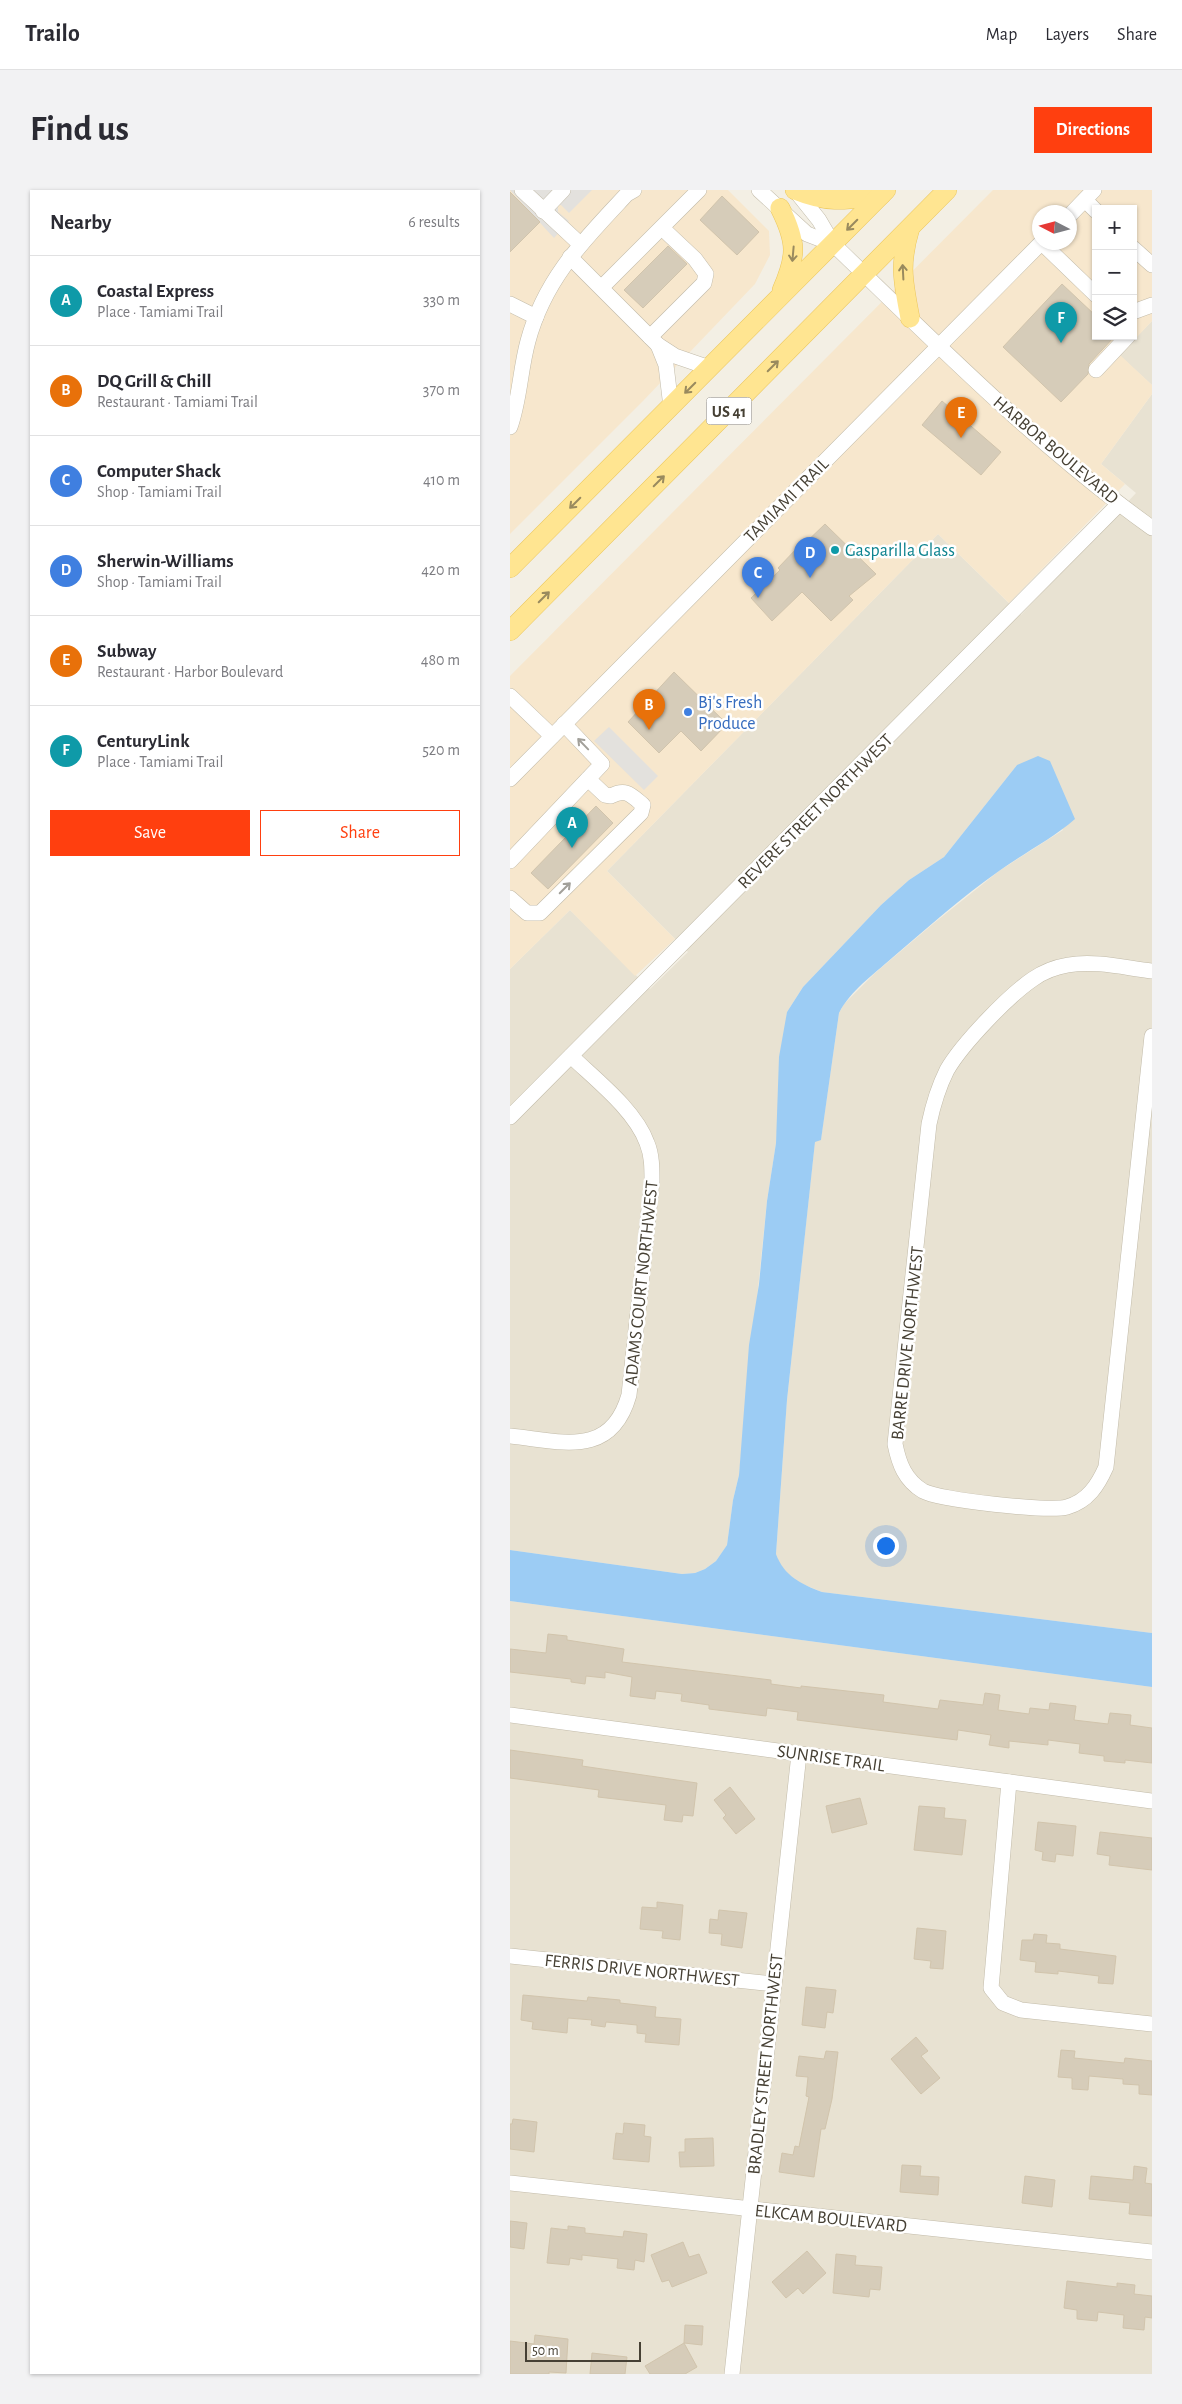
<!DOCTYPE html>
<html lang="en">
<head>
<meta charset="utf-8">
<style>
  body { margin:0; font-family:"Alegreya Sans",sans-serif; background:#f2f2f3; color:#2b2b33 }
  .controls { position:absolute; right:15px; top:15px; display:grid; overflow:hidden; border-radius:0px; box-shadow:0 1px 4px #0004 }
  .controls button { width:45px; height:45px; display:grid; place-items:center; padding:0; border:0; border-bottom:1px solid #e1e1e2; background:#fff; color:#2b2b33; font:25px sans-serif }
  .compass { position:absolute; left:522px; top:15px; width:45px; height:45px; border-radius:50%; background:#fff; box-shadow:0 1px 4px #0004; rotate:276deg }
  .scale { position:absolute; left:15px; bottom:12px; width:116px; box-sizing:border-box; padding-left:5px; border:2px solid #464034; border-top:0; font-size:14px; line-height:18px; white-space:nowrap; color:#464034; -webkit-text-stroke:4px #fff; paint-order:stroke }
  .you { position:absolute; left:375px; top:1355px; width:18px; height:18px; margin:-12px; border:4px solid #fff; border-radius:50%; background:#1a73e8; box-shadow:0 0 0 8px #1a73e833 }
  .badge { display:grid; place-items:center; width:32px; height:32px; border-radius:50%; background:#ff3f0f; color:#fff; font-size:16px; font-weight:700 }
  .pin { position:absolute; translate:-50% -41px; filter:drop-shadow(0 1px 2px #0008) }
  .pin::after { content:''; position:absolute; top:26px; width:18px; height:15px; background:inherit; clip-path:polygon(0 0,100% 0,50% 100%) }
  .list { margin:0; padding:0; list-style:none }
  h2 { display:flex; justify-content:space-between; align-items:center; height:65px; margin:0; padding:0 20px; font-size:21px }
  h2 small { font-size:16px; font-weight:400; color:#7c7c81 }
  .list li { display:grid; grid-template-columns:32px 1fr auto; gap:15px; align-items:center; box-sizing:border-box; height:90px; padding:0 20px; border-top:1px solid #e1e1e2 }
  .list b { display:block; font-size:19px; white-space:nowrap }
  .list p { margin:0; font-size:16px; white-space:nowrap; color:#7c7c81 }
  .list em { font-size:16px; font-style:normal; color:#7c7c81 }
  .actions { display:flex; gap:10px; padding:15px 20px }
  .actions a { flex:1; padding:11px 0; border:1px solid #ff3f0f; border-radius:0px; text-align:center; font-size:18px; color:#ff3f0f }
  .actions .main { background:#ff3f0f; color:#fff }
  .icon { flex:none; width:28px; height:28px; fill:none; stroke:currentColor; stroke-width:2; stroke-linecap:round; stroke-linejoin:round }
  .map { position:relative; flex:none; width:642px; height:2184px; overflow:hidden; border-radius:0px }
  header { display:flex; align-items:center; gap:30px; box-sizing:border-box; height:70px; padding:0 25px; background:#fff; border-bottom:1px solid #e1e1e2 }
  header strong { font-size:24px }
  nav { display:flex; gap:28px; margin-inline-start:auto; font-size:18px }
  .intro { display:flex; align-items:center; justify-content:space-between; box-sizing:border-box; height:120px; padding:0 30px }
  h1 { margin:0; font-size:35px }
  .button { padding:12px 22px; border-radius:0px; background:#ff3f0f; color:#fff; font-size:18px; font-weight:700 }
  main { display:flex; gap:30px; padding:0 30px }
  aside { flex:1; background:#fff; border-radius:0px; box-shadow:0 1px 4px #0004 }
  .map>svg:first-child { display:block }
  .residential { fill:#e8e2d2 }
  .commercial { fill:#f7e7cd; fill-rule:evenodd }
  .parking { fill:#e3e1dd }
  .water { fill:#9cccf4 }
  .building { fill:#d6ccb9; stroke:#d1c4ac }
  .lines { fill:none; stroke-linecap:round; stroke-linejoin:round }
  .minor-casing { stroke:#c2bba9; stroke-width:16 }
  .major-casing { stroke:#ebc65b; stroke-width:20 }
  .minor { stroke:#fff; stroke-width:15 }
  .major { stroke:#ffe591; stroke-width:19 }
  .oneway { stroke:#998a5e }
  .oneway2 { stroke:#a2a09a }
  .culture-dot { fill:#0f9aa8; stroke:#fff; stroke-width:2 }
  .shop-dot { fill:#3f7fe0; stroke:#fff; stroke-width:2 }
  .labels { text-anchor:middle; stroke-width:5; stroke-linejoin:round; paint-order:stroke }
  .shield { fill:#fff; stroke:#7e7971; stroke-width:1 }
  .shield-label { font-size:16px; font-weight:bold; fill:#464034 }
  .street-label { font-size:18px; fill:#464034; stroke:#fff }
  .culture-label { font-size:18px; fill:#0d838f; stroke:#fff; text-anchor:start }
  .shop-label { font-size:18px; fill:#366cbe; stroke:#fff; text-anchor:start }
</style>
</head>
<body>
<header>
<strong>Trailo</strong>
<nav><a>Map</a><a>Layers</a><a>Share</a></nav>
</header>
<div class="intro"><h1>Find us</h1><a class="button">Directions</a></div>
<main>
<aside>
<h2>Nearby<small>6 results</small></h2>
<ul class="list">
<li><span class="badge" style="background:#0f9aa8">A</span><div><b>Coastal Express</b><p>Place · Tamiami Trail</p></div><em>330 m</em></li>
<li><span class="badge" style="background:#e8710a">B</span><div><b>DQ Grill &amp; Chill</b><p>Restaurant · Tamiami Trail</p></div><em>370 m</em></li>
<li><span class="badge" style="background:#3f7fe0">C</span><div><b>Computer Shack</b><p>Shop · Tamiami Trail</p></div><em>410 m</em></li>
<li><span class="badge" style="background:#3f7fe0">D</span><div><b>Sherwin-Williams</b><p>Shop · Tamiami Trail</p></div><em>420 m</em></li>
<li><span class="badge" style="background:#e8710a">E</span><div><b>Subway</b><p>Restaurant · Harbor Boulevard</p></div><em>480 m</em></li>
<li><span class="badge" style="background:#0f9aa8">F</span><div><b>CenturyLink</b><p>Place · Tamiami Trail</p></div><em>520 m</em></li>
</ul>
<div class="actions"><a class="main">Save</a><a>Share</a></div>
</aside>
<div class="map">
<svg width="642" height="2184" viewBox="0 0 642 2184">
  <rect width="100%" height="100%" fill="#f3efe4"/>
  <g class="residential">
    <polygon points="642,131 642,195 609,165"/>
    <polygon points="642,204 642,1443 312,1402 290,1393 278,1384 269,1373 266,1364 277,1210 305,951 311,949 329,823 334,814 365,783 424,733 489,681 553,640 507,575 434,667 399,690 371,715 293,797 277,822 266,953 257,1011 229,1285 223,1310 217,1355 206,1371 195,1379 185,1383 172,1384 0,1360 0,779 60,720 140,799 178,762 97,681 428,344 511,425 626,303 591,274"/>
    <polygon points="0,1411 642,1497 642,2184 0,2184"/>
  </g>
  <g class="commercial">
    <polygon points="0,0 218,0 259,41 260,65 245,94 132,212 0,344"/>
    <path d="M483,0h159v131l-32,34 32,30v9l-51,70 24,20 -116,119 -71,-69 -331,337 68,68 -40,37 -65,-66 -60,59v-293zM586,19h37v127h-37zM530,22h30v30h-30z"/>
  </g>
  <g class="parking">
    <polygon points="0,0 82,0 59,23 51,15 48,15 48,22 59,31 44,48"/>
    <polygon points="99,537 148,586 134,600 84,551"/>
  </g>
  <path class="water" d="M528,566l12,5 25,58c-23,20 -51,34 -76,52 -37,26 -72,57 -107,87 -18,16 -42,33 -53,55l-18,127 -6,2 -28,258 -11,154c8,22 25,30 46,38l330,41v54l-642,-86v-51l172,24 13,-1 10,-4 11,-8 11,-16 6,-45 6,-25 10,-130 10,-61 8,-83 9,-58 3,-86 8,-45 16,-25 78,-82 28,-25 35,-23 73,-92z"/>
  <g class="building">
    <polygon points="0,2 30,32 0,62"/>
    <polygon points="212,6 249,42 227,65 190,30"/>
    <polygon points="158,56 177,74 133,118 114,100"/>
    <polygon points="552,94 586,126 586,146 605,146 579,174 578,184 551,212 493,157"/>
    <polygon points="432,211 491,262 471,285 412,235"/>
    <polygon points="315,334 366,384 339,406 343,410 321,431 292,402 262,431 241,408 270,380 268,378 289,356 290,358"/>
    <polygon points="164,482 217,534 191,561 171,541 149,563 118,532"/>
    <polygon points="86,616 103,633 38,699 21,683"/>
    <polygon points="38,1444 57,1446 57,1450 114,1459 112,1472 261,1490 261,1494 291,1498 291,1496 374,1505 373,1512 428,1519 430,1510 473,1515 475,1503 490,1505 488,1520 519,1524 520,1518 539,1520 540,1513 566,1516 564,1530 598,1534 600,1523 621,1525 620,1535 642,1538 642,1573 615,1570 615,1573 594,1571 594,1566 569,1563 570,1554 538,1550 538,1555 499,1551 499,1558 479,1555 481,1545 448,1540 447,1550 287,1530 288,1522 257,1518 256,1526 199,1519 199,1515 171,1511 172,1504 146,1501 145,1509 120,1506 122,1487 95,1482 95,1488 76,1486 75,1494 61,1492 61,1489 0,1482 0,1459 36,1463"/>
    <polygon points="0,1560 73,1570 72,1576 187,1593 183,1626 173,1625 172,1632 154,1630 156,1615 88,1607 89,1600 0,1588"/>
    <polygon points="220,1597 245,1629 226,1644 213,1628 216,1625 204,1610"/>
    <polygon points="350,1608 357,1634 322,1643 316,1616"/>
    <polygon points="409,1616 435,1618 434,1628 456,1630 452,1665 404,1660"/>
    <polygon points="528,1632 566,1636 563,1666 546,1664 545,1672 532,1670 533,1662 525,1660"/>
    <polygon points="590,1642 642,1648 642,1680 599,1675 600,1666 587,1664"/>
    <polygon points="147,1712 173,1715 170,1750 152,1748 153,1741 130,1739 132,1717 147,1718"/>
    <polygon points="209,1720 237,1723 232,1758 211,1755 212,1744 199,1743 200,1729 208,1730"/>
    <polygon points="407,1738 436,1741 433,1779 420,1778 421,1771 404,1769"/>
    <polygon points="524,1744 537,1745 536,1753 550,1754 550,1759 606,1766 603,1794 588,1793 589,1786 548,1781 548,1784 525,1782 526,1772 510,1770 512,1750 523,1750"/>
    <polygon points="296,1797 326,1800 323,1823 317,1822 315,1838 292,1835"/>
    <polygon points="13,1805 77,1811 78,1807 110,1810 110,1813 146,1817 145,1827 171,1829 169,1855 135,1852 136,1844 127,1843 127,1835 96,1832 95,1837 81,1835 82,1830 58,1828 57,1843 22,1839 23,1832 11,1830"/>
    <polygon points="406,1847 418,1861 411,1866 430,1888 411,1904 381,1869"/>
    <polygon points="551,1860 565,1861 564,1868 614,1873 615,1868 642,1871 642,1905 629,1904 629,1895 613,1894 613,1889 579,1886 578,1900 562,1899 562,1888 548,1887"/>
    <polygon points="316,1861 328,1862 322,1909 315,1939 311,1939 304,1987 269,1982 272,1963 283,1965 285,1956 289,1957 299,1907 296,1906 298,1887 286,1886 289,1866 314,1869"/>
    <polygon points="3,1929 27,1932 24,1962 0,1959 0,1934 2,1934"/>
    <polygon points="114,1933 135,1935 134,1946 141,1947 139,1972 103,1969 106,1943 113,1944"/>
    <polygon points="203,1948 204,1976 170,1977 169,1962 175,1962 175,1949"/>
    <polygon points="392,1975 411,1976 410,1986 429,1987 428,2005 390,2002"/>
    <polygon points="624,1976 637,1978 635,1993 642,1994 642,2026 619,2024 620,2013 579,2009 581,1986 623,1990"/>
    <polygon points="515,1986 545,1990 542,2017 512,2013"/>
    <polygon points="0,2031 17,2033 14,2059 0,2057"/>
    <polygon points="58,2036 75,2038 75,2043 113,2047 114,2041 137,2044 134,2072 125,2070 124,2080 107,2078 108,2069 72,2065 72,2070 60,2068 59,2075 37,2073 41,2038 58,2040"/>
    <polygon points="173,2052 179,2067 189,2064 197,2083 162,2097 159,2090 152,2092 141,2065"/>
    <polygon points="297,2061 316,2083 293,2104 288,2098 276,2108 262,2092"/>
    <polygon points="326,2064 346,2066 345,2075 372,2077 370,2100 360,2099 359,2107 323,2103"/>
    <polygon points="557,2091 607,2097 607,2093 625,2095 624,2104 642,2106 642,2128 635,2127 634,2140 613,2138 614,2125 588,2122 587,2131 567,2129 567,2120 554,2118"/>
    <polygon points="175,2135 193,2136 192,2155 174,2153"/>
    <polygon points="25,2145 58,2149 56,2183 39,2182 39,2184 0,2184 0,2151 24,2154"/>
    <polygon points="174,2153 187,2177 175,2184 140,2184 135,2176"/>
    <polygon points="82,2163 117,2167 115,2184 80,2184"/>
  </g>
  <g class="lines">
    <g class="minor-casing">
      <g id="minor">
        <polyline points="12,0 70,54"/>
        <polyline points="249,0 297,44 323,54"/>
        <path d="M285,0l24,30 14,24c103,99 203,201 319,284"/>
        <polyline points="575,10 586,21"/>
        <polyline points="33,21 53,0"/>
        <polyline points="560,25 584,0"/>
        <polyline points="532,53 586,105"/>
        <polyline points="623,58 642,75"/>
        <polyline points="60,67 148,155 165,166 200,178"/>
        <polyline points="92,97 189,0"/>
        <polyline points="0,114 26,127"/>
        <polyline points="623,122 642,115"/>
        <polyline points="140,147 194,93 196,84 185,69 152,38"/>
        <polyline points="148,155 156,175 161,217"/>
        <polyline points="586,180 618,146"/>
        <path d="M0,237c10,-28 10,-57 18,-86 17,-63 56,-101 99,-147l7,-4"/>
        <polyline points="0,506 42,546"/>
        <polyline points="0,589 532,52"/>
        <polyline points="0,671 92,574 54,534"/>
        <path d="M0,708l17,15h13l101,-100 2,-8c-12,-10 -17,-17 -32,-9l-6,-1 -17,-16"/>
        <path d="M642,781c-26,-3 -57,-11 -84,-6 -12,2 -25,7 -35,14 -25,17 -71,65 -86,91 -9,18 -14,35 -18,54l-34,320c4,20 10,36 28,47 16,9 126,21 144,16 21,-6 31,-22 39,-40l46,-431"/>
        <polyline points="0,927 609,314"/>
        <path d="M0,1246c51,5 101,23 119,-41l23,-214c0,-13 0,-26 -5,-38 -12,-33 -51,-63 -76,-87"/>
        <polyline points="0,1525 642,1611"/>
        <polyline points="499,1592 481,1798 493,1813 511,1820 642,1834"/>
        <polyline points="0,1766 264,1794"/>
        <polyline points="0,1993 642,2062"/>
        <polyline points="222,2184 289,1564"/>
      </g>
    </g>
    <g class="major-casing">
      <g id="major">
        <path d="M285,0c34,14 51,10 86,5"/>
        <path d="M270,18c17,34 17,48 2,82"/>
        <path d="M400,38c-11,37 -7,53 0,90"/>
        <polyline points="0,378 376,0"/>
        <polyline points="0,441 437,0"/>
      </g>
    </g>
    <use href="#minor" class="minor"/>
    <use href="#major" class="major"/>
  </g>
  <defs><path id="oneway-shaft" d="M-6 0H5M1.5-3L5.5 0L1.5 3" fill="none" stroke-width="1.6" stroke-linecap="round" stroke-linejoin="round" transform="scale(1.25)"/></defs>
  <g class="oneway">
    <use href="#oneway-shaft" transform="translate(342 35) rotate(135)"/>
    <use href="#oneway-shaft" transform="translate(283 64) rotate(95)"/>
    <use href="#oneway-shaft" transform="translate(393 82) rotate(-93)"/>
    <use href="#oneway-shaft" transform="translate(263 176) rotate(-45)"/>
    <use href="#oneway-shaft" transform="translate(180 198) rotate(135)"/>
    <use href="#oneway-shaft" transform="translate(149 291) rotate(-45)"/>
    <use href="#oneway-shaft" transform="translate(65 313) rotate(135)"/>
    <use href="#oneway-shaft" transform="translate(34 407) rotate(-45)"/>
  </g>
  <g class="oneway2">
    <use href="#oneway-shaft" transform="translate(73 554) rotate(-134)"/>
    <use href="#oneway-shaft" transform="translate(55 698) rotate(-45)"/>
  </g>
  <circle class="culture-dot" cx="325" cy="360" r="5"/>
  <circle class="shop-dot" cx="178" cy="522" r="5"/>
  <g class="labels">
    <rect class="shield" x="196.5" y="207.5" width="45" height="27" rx="4"/>
    <g class="shield-label">
      <text x="219" y="227">US 41</text>
    </g>
    <g class="street-label">
      <text transform="translate(546 260) rotate(40)" y="6">HARBOR BOULEVARD</text>
      <text transform="translate(276 310) rotate(-45)" y="6">TAMIAMI TRAIL</text>
      <text transform="translate(305 621) rotate(-45)" y="6">REVERE STREET NORTHWEST</text>
      <text transform="translate(131 1093) rotate(-84)" y="6">ADAMS COURT NORTHWEST</text>
      <text transform="translate(397 1153) rotate(-84)" y="6">BARRE DRIVE NORTHWEST</text>
      <text transform="translate(321 1568) rotate(8)" y="6">SUNRISE TRAIL</text>
      <text transform="translate(132 1780) rotate(6)" y="6">FERRIS DRIVE NORTHWEST</text>
      <text transform="translate(255 1874) rotate(-84)" y="6">BRADLEY STREET NORTHWEST</text>
      <text transform="translate(321 2028) rotate(6)" y="6">ELKCAM BOULEVARD</text>
    </g>
    <g class="culture-label">
      <text x="335" y="366">Gasparilla Glass</text>
    </g>
    <g class="shop-label">
      <text x="188" y="518">Bj's Fresh<tspan x="188" dy="21">Produce</tspan></text>
    </g>
  </g>
</svg>
<div class="controls">
<button>+</button>
<button>−</button>
<button><svg class="icon" aria-label="layers" viewBox="0 0 24 24"><path d="M12 4l9 5-9 5-9-5zM3 14l9 5 9-5"/></svg></button>
</div>
<svg class="compass" viewBox="-18 -18 36 36"><path d="M0-13l5 13h-10z" fill="#e53935"/><path d="M0 13l5-13h-10z" fill="#7c7c81"/></svg>
<div class="scale">50 m</div>
<div class="you"></div>
<div class="pin badge" style="left:62px;top:658px;background:#0f9aa8">A</div>
<div class="pin badge" style="left:139px;top:540px;background:#e8710a">B</div>
<div class="pin badge" style="left:248px;top:408px;background:#3f7fe0">C</div>
<div class="pin badge" style="left:300px;top:388px;background:#3f7fe0">D</div>
<div class="pin badge" style="left:451px;top:248px;background:#e8710a">E</div>
<div class="pin badge" style="left:551px;top:153px;background:#0f9aa8">F</div>
</div>
</main>
</body>
</html>
